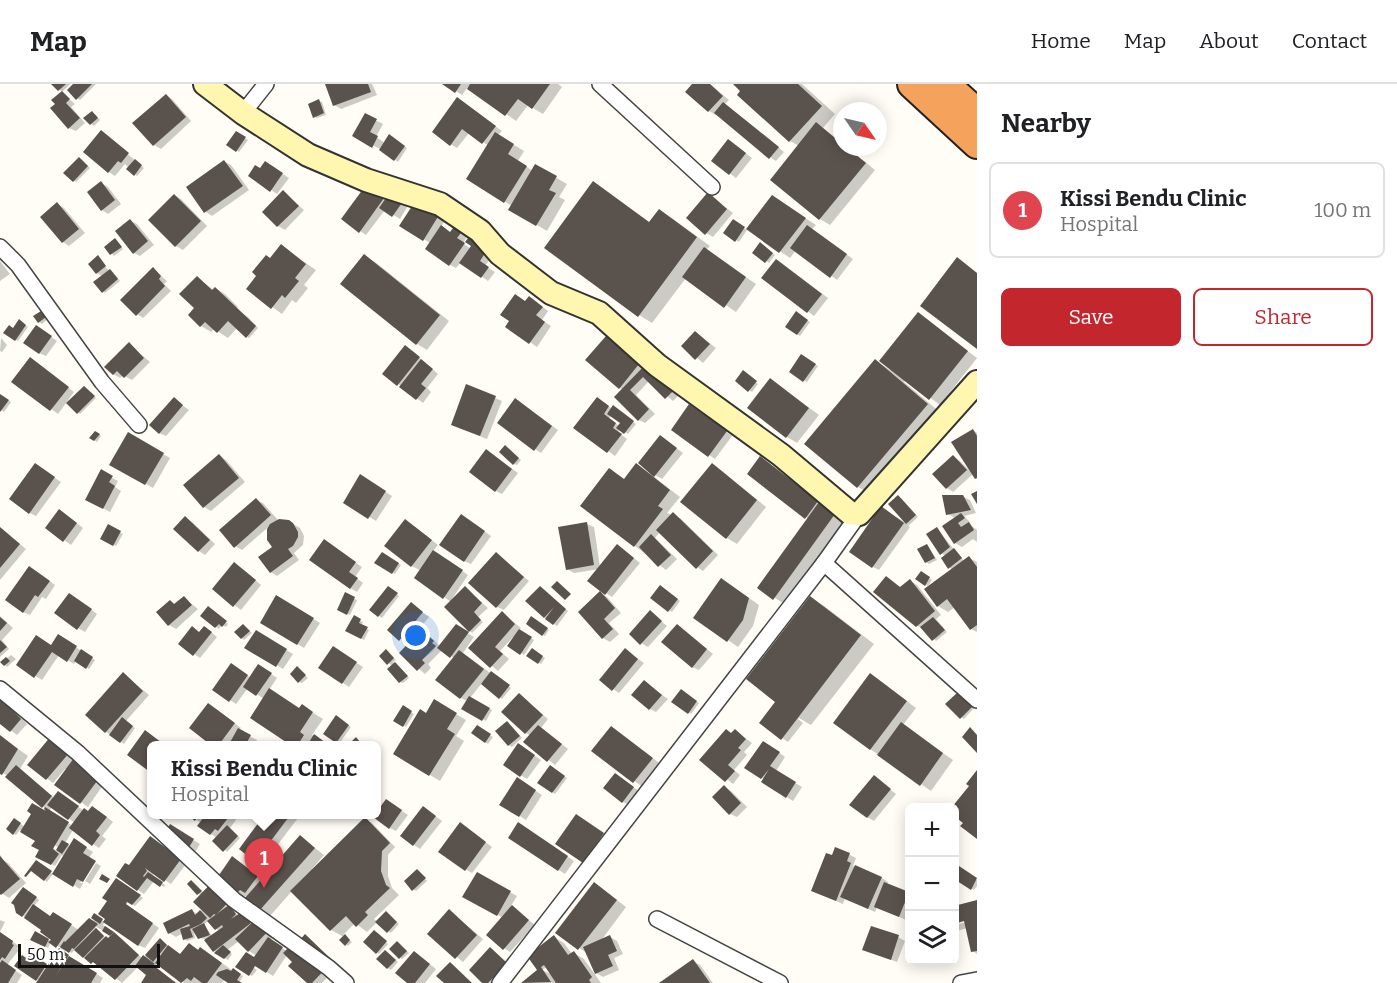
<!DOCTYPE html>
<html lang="en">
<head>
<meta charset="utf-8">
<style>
  body { margin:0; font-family:Bitter,serif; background:#f6f6f6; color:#202124 }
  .controls { position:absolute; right:18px; bottom:18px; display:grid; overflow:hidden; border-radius:9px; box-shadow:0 3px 15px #0003 }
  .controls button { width:54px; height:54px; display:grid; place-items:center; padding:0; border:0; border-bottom:2px solid #e0e0e0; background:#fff; color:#202124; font:30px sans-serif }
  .compass { position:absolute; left:833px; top:18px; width:54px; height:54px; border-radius:50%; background:#fff; box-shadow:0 3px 15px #0003; rotate:124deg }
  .scale { position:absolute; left:18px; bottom:15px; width:142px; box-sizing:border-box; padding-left:6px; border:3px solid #111; border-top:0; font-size:16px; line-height:21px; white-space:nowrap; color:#111; -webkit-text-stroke:4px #fff; paint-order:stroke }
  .you { position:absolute; left:416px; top:552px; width:21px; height:21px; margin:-15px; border:4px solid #fff; border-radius:50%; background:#1a73e8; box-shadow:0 0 0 9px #1a73e833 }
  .badge { display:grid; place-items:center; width:39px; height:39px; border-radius:50%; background:#c4262e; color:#fff; font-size:20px; font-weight:700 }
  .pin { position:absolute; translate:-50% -50px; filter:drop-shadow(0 2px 3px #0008) }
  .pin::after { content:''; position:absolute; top:32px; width:21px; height:18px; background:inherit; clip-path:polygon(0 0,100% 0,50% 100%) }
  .popup { position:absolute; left:147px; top:657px; width:234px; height:78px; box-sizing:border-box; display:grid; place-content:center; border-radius:9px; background:#fff; filter:drop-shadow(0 2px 4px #0005); font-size:20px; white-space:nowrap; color:#757577 }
  .popup b { font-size:22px; color:#202124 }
  .popup::after { content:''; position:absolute; left:50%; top:100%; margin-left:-12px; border:12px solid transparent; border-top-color:#fff }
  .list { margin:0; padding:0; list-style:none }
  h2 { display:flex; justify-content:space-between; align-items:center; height:78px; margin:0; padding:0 24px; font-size:26px }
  h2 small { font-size:20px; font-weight:400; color:#757577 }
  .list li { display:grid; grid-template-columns:39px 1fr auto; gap:18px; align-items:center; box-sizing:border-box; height:96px; margin:0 12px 12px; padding:0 12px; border:2px solid #e0e0e0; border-radius:9px }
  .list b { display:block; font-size:22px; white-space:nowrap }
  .list p { margin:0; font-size:20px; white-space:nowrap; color:#757577 }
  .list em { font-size:20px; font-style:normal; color:#757577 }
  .actions { display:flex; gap:12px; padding:18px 24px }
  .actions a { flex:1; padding:14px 0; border:2px solid #c4262e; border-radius:9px; text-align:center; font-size:21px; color:#c4262e }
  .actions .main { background:#c4262e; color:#fff }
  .icon { flex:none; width:33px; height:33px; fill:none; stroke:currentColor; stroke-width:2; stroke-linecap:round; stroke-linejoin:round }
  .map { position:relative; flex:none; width:977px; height:899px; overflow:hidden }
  header { display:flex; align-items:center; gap:36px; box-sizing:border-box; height:84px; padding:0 30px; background:#fff; border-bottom:2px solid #e0e0e0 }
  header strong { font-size:28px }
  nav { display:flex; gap:33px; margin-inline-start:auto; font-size:21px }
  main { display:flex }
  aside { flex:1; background:#fff }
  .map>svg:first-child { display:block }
  .shadow { fill:#0003; fill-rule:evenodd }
  .building { fill:#5a524d }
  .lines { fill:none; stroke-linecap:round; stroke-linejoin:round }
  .street-casing { stroke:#444; stroke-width:18 }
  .secondary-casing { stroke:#333; stroke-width:26 }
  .highway-casing { stroke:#222; stroke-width:32 }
  .street { stroke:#fff; stroke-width:15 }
  .secondary { stroke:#fff6b0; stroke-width:22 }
  .highway { stroke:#f5a25d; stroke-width:28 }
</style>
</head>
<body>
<header>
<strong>Map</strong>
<nav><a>Home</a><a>Map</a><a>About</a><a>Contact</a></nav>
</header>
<main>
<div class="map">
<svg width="977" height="899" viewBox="0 0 977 899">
  <rect width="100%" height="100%" fill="#fffdf5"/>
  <g class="shadow">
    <polygon points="53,0 70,0 62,8"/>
    <polygon points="75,0 96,0 80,16 77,14"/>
    <polygon points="326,0 372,0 377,11 341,25 334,21"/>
    <polygon points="445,0 558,0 562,3 543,30 528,21 516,37 468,3 462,11"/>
    <polygon points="694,0 710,0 729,16 725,20 784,68 776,77 770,73 717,30 716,31 709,27 687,8"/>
    <polygon points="735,0 802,0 835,30 823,44 842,59 842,63 847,63 875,86 830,141 820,135 772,95 799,62 790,57 739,11 742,7"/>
    <polygon points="62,9 75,20 71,23 85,39 76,47 69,44 57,20"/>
    <polygon points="166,11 172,15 191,37 161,65 154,61"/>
    <polygon points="319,17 322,18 326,31 317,34 315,33"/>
    <polygon points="464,19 502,47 498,51 524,67 518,77 533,87 536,82 567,100 559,113 565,116 547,147 510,125 512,122 468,95 489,62 469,49 457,64 450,60"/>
    <polygon points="95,30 100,36 94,42 85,34"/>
    <polygon points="365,31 383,40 376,53 385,59 390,52 407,64 398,78 380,65 354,52"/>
    <polygon points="102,48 144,84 137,92 125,80 115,92 109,88"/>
    <polygon points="236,49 248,56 239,68 228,61"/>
    <polygon points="735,61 752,74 736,94 713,77"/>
    <polygon points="82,76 90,84 76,98 74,97"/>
    <polygon points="225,78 231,81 249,106 212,132 206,128"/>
    <polygon points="272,83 289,94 277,110 271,106 261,86"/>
    <polygon points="101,99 108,103 121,120 108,130 102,126"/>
    <polygon points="593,99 650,139 659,127 673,135 710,162 706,166 756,200 736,228 686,194 652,239 639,231"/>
    <polygon points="373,107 386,116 409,120 400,135 385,126 366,151 360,147"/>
    <polygon points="283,108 304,126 285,146 278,142"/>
    <polygon points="708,110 733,129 713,153 706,149"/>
    <polygon points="175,112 181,115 207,142 183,166 176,162 150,136"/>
    <polygon points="773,113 816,141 812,145 853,175 837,196 796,166 790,174 748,145"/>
    <polygon points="417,118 445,136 441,143 451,149 456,142 469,150 463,159 471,165 492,172 485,182 495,188 488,197 461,178 456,184 450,181 430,159 401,141"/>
    <polygon points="57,120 64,124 85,149 69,162 63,158"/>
    <polygon points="131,137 137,140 154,161 140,172 134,169"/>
    <polygon points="733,137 747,146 739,158 725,149"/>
    <polygon points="115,156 123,165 114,172 106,163"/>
    <polygon points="281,162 316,186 304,201 308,204 296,219 292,216 282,230 248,205"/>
    <polygon points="763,162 775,171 769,179 754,168"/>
    <polygon points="364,172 375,178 449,237 427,266 417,260"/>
    <polygon points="101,175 107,185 113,188 120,197 105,209 103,207 102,192 97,189 90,180"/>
    <polygon points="777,176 828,214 814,232 763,194"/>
    <polygon points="0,177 10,190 0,197"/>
    <polygon points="153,185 167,197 164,200 171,207 143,234 137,230"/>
    <polygon points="197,194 214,206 215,204 225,210 240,225 237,223 236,225 248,233 258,244 249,254 237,244 228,254 214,245 211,248 201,242 190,231 197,224"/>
    <polygon points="536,218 548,227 542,236 551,242 537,263 507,242 526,219"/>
    <polygon points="41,229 48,235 42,240 39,238"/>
    <polygon points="797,229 810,238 800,252 787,242"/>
    <polygon points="918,230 977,274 940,321 906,296 904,298 941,329 872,411 858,403 806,360 876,277 890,286"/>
    <polygon points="20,237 28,243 18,257 6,249 14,246"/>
    <polygon points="43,247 57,257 46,272 39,269"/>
    <polygon points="695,248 716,264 703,279 683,262"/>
    <polygon points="1,254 7,261 2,268 0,267"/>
    <polygon points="606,254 644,284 681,309 673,317 649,297 636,311 655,330 645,339 639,336 623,306 620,304"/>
    <polygon points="129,260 150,278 132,296 123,291 120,294 113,290"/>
    <polygon points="412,267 438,290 427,304 431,308 423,319 398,300"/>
    <polygon points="802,272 818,282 807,298 791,288"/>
    <polygon points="37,279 74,308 58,330 13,297"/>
    <polygon points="746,290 758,300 752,308 749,306"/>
    <polygon points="771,296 819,331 797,359 787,353"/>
    <polygon points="467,302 502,317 487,355 459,344"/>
    <polygon points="87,305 96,314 80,330 78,328"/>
    <polygon points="0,312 11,318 4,328 0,326"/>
    <polygon points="174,315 189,326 166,352 159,349"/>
    <path d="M604,318l8,7h4l20,15 -8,10 -8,-5 -2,3 9,7 -12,17 -39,-29zM612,331l10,8 -3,3 -10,-8z"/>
    <polygon points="522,320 558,346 541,369 535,365"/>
    <polygon points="696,326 732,352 715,375 709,371"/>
    <polygon points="973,346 977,349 977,395 973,390 953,408 947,404 954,373 960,377 970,387 971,386"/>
    <polygon points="96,348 101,352 97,358 91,354"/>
    <polygon points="128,350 170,374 153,404 111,380"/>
    <polygon points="661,353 683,369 662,395 655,391 654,393 680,413 667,429 680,434 718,471 703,487 697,483 660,448 655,454 677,475 666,486 635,462 625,396 636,381 649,389"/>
    <polygon points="508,365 521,376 517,381 514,380"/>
    <polygon points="493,371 518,389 502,410 496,407"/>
    <polygon points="220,372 226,376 245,398 211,427 204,423 185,401"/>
    <polygon points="760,374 844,437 784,520 759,503 808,435"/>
    <polygon points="712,381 722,387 766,423 737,460 727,454"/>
    <polygon points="42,385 61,398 36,432 30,429"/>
    <polygon points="101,388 118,397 115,403 121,407 110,428 87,415"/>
    <polygon points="361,392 392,412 376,437 345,418"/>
    <polygon points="962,412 970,416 976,429 964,432 970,438 968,439 977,446 977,458 973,455 962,463 955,459 955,434 948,430"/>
    <polygon points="901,414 918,433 908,442 910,443 879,486 873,483 888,428 908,440 890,420"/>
    <polygon points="256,416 263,419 278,436 288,437 300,444 304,452 303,461 294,469 299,476 277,492 271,488 274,463 272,440 242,466 235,462"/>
    <polygon points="66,431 83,444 71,461 47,444"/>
    <polygon points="185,434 192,438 215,460 205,471 199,467 175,444"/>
    <polygon points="468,436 491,452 471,480 464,477"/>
    <polygon points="587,440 594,443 600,483 624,466 640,479 612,513 606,509 599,485 574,489 567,485"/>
    <polygon points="412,441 438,461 433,467 468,491 452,515 453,516 465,504 488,524 478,533 483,538 472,549 446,523 451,518 444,513 421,487 412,482"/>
    <polygon points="108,442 123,450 116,462 102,454"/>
    <polygon points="0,444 26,465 0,496"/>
    <polygon points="937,445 964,477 969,474 977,478 977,548 971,545 955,523 948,528 938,522 953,486 949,483 946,472 941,469"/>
    <polygon points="331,461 362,483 355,493 363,499 357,508 350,504"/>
    <polygon points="927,461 937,476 929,480 926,478"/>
    <polygon points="382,470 401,481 395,490 376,478"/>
    <polygon points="496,470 529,497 504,526 497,523"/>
    <polygon points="241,484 261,501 241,526 214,505"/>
    <polygon points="36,487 55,501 46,515 42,513 30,531 23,528"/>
    <polygon points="921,489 932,496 928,502 917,495"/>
    <polygon points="910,497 917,501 941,531 936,535 947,548 936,557 924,545 917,542 901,504"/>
    <polygon points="732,502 759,521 753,542 738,563 695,533"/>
    <polygon points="388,504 399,512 382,534 371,526"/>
    <polygon points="540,504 568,527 557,542 544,533"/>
    <polygon points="663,504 680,517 672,528 669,526"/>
    <polygon points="600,509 607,513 621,529 609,539 619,550 610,558 603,554"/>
    <polygon points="346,510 357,516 350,531 339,526"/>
    <polygon points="277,513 320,539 304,564 262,538"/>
    <polygon points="184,514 198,525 176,545 169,541 170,517 176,521"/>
    <polygon points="810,514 824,522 874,560 811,641 799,634 798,635 803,639 788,658 782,654 777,617"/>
    <polygon points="76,515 97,530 85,548 78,544"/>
    <polygon points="411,520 429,533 408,559 410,560 421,549 434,556 440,562 456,542 474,553 463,569 511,604 502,615 482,599 470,614 492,626 486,637 463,624 467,617 461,614 454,574 442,566 428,580 431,584 425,590 401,569 409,561 389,546"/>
    <polygon points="211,526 228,540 226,543 222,541 219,545 202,532"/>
    <polygon points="650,528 667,542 648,563 641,559"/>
    <polygon points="502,529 521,544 519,546 534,556 524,571 510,562 515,554 513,553 500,567 509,575 498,587 470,564"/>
    <polygon points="0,532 13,544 2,556 9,565 0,573"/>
    <polygon points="354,533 363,538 361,542 369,546 364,556 347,546"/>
    <polygon points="535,535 549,546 545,552 542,551"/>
    <polygon points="244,542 252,549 244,556 242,554"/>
    <polygon points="678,542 713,570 699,586 692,583"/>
    <polygon points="193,544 200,549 211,548 217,553 200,574 194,570"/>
    <polygon points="256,548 293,570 283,585 247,563"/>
    <polygon points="59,552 95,576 89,585 76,577 74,580 59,571 42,596 18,581 52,563"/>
    <polygon points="532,566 545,574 541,580 528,572"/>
    <polygon points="625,566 644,579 619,609 613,605"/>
    <polygon points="340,568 363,583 349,603 320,584"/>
    <polygon points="389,569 396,576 393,578 409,594 403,599 400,598 393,582 388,579"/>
    <polygon points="11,571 16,575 7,583 2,578"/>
    <polygon points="259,582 277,594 269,606 300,625 302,622 323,635 312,651 329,662 295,662 264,615 248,604 236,620 230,616 238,585 251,594"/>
    <polygon points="300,586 308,594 302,599 299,598"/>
    <polygon points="123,590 149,611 126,637 135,644 124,660 106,648 87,631"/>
    <polygon points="880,597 916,624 903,641 953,676 931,707 870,665"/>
    <polygon points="644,598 668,615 656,628 650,625"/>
    <polygon points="681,607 699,619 691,630 673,618"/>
    <polygon points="519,611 548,635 541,644 568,665 555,681 525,658 531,652 526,649"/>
    <polygon points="961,611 974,624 964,635 961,633"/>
    <polygon points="434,617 466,636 456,652 464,657 440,697 395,670 426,631"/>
    <polygon points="6,618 27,640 17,651 0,638"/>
    <polygon points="404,623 414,630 406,643 395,637"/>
    <polygon points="215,624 241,644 239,646 257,656 256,658 262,662 215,662"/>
    <polygon points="336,633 351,643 339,660 325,650"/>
    <polygon points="508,638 522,654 512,663 509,661"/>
    <polygon points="477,643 493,653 488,660 473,649"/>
    <polygon points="611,644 662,681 644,704 593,667"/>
    <polygon points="735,647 752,659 744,668 747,671 734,686 740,691 733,700 702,675"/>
    <path d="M0,652l28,20 -8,13 34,29 11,-1 19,14 5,2 10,-2 14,11 -11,14 4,3 -7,9 -26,-18 -8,13 5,3 4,-6 19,12 -4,6 5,3 -14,22h3l-3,6 -26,-16 10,-16 -2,-2 -7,11 -18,-10 3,-6 -3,-10 -17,-10 -4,5 -2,-1 3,-13 8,6 21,-18 -38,-33 -7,-4 -1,2zM52,723l23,16 -2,3 -24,-15zM45,755l14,9 -2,3 -14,-9z"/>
    <polygon points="770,662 785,673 776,687 802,703 793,717 763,698 764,695 746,683"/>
    <polygon points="525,665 541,676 527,695 520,691"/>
    <polygon points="80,667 73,675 105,698 88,723 56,701 67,686 65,685 53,699 29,681"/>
    <polygon points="551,683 567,694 555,710 540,699"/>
    <polygon points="616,690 640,708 629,721 623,718"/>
    <polygon points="874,693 896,710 874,737 867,733"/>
    <polygon points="524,699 542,711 526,736 501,720"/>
    <polygon points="724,703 731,707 747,723 737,733 730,730"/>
    <polygon points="393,721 408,731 396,747 390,744"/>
    <polygon points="430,728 442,737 420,765 414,761"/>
    <polygon points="189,730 235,730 238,733 230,744 240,754 227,768 217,754 211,750 201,739"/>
    <polygon points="263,730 301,730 263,780 241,765 265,732"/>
    <path d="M365,735l7,4 23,24 -7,8v21l4,12 7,7 -25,24 4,3 11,-7 10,9 -8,9 -14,-11 -10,10 -12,-9 -12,12 9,7 -4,4 -2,-2 -2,-7 -13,-7 -39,-39 -22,25 12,11 -12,13 17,11 18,-15 34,29 -17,18h-13l-15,-21 -7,-7 -14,21 -20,-13 -2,3 6,4 -5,6 -15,-9 18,-8 2,-3 -8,-5 -10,-10 -12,9 5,4 -4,6 -14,-9 -9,-12 -6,-1 -6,-10 2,10 -8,3 -2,-2 -2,-6 -7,4 -7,-4 23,-22 6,3 5,-5 -2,-14 -3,-1 -4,-10 9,9 29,-35 30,22 39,-43 23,18 -12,14 2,1zM245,812l15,14 5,2 -27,4 -6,-8zM208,837l11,10 -7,5 -8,-11z"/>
    <polygon points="583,736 610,754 584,778 557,760"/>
    <polygon points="170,742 200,760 192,773"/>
    <polygon points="467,744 492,763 472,789 465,785"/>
    <polygon points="525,744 574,777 565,790 559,786"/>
    <polygon points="150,754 186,780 171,800 154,789 152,792 165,801 164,803 154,797 144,810 138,806 130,783"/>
    <polygon points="836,764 856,774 853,782 882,794 888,798 887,801 910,810 910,826 906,836 877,823 875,828 845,814 843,820 813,807"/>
    <polygon points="0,771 2,773 1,775 8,779 26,799 9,814 0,808"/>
    <polygon points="39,779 53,790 47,798 31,785"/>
    <polygon points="96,779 101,782 90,800 85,797"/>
    <polygon points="957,782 977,796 977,802 974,806 954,793"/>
    <polygon points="420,789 427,797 416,807 413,805"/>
    <polygon points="477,790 517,812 511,822 535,841 510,868 504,864 503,834 464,812"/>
    <polygon points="117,796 143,814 135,822 115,809 119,816 159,844 145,864 138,861 109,817"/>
    <path d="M26,806l13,10 -5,6 17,12h9l19,12 14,-8 2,-7 2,2 8,5 -2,3 18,13 22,21 17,-19 21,15 8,-10 22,10 22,16 10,5 -4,7h-7l-7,-4 -3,4h-38l-27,-20 -2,5 22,15h-35l7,-8 -11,-8 -16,16 -23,-18 -15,-8 -9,-8 -3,4 -9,-5 7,10 33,20 -3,5h-64l2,-3 -22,-14 11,-7 10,-1 11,8 13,-18 -10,-6 -3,6 -16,-9 3,-6 16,8 2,-2 -10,-10 -26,-17zM93,841l19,11 -3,3 -3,-1z"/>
    <polygon points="604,806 626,823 600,858 610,853 617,857 623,870 614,874 619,886 603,893 596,889 588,870 557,848"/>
    <polygon points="977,818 977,870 973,867 967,844 954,848 954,841 972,837"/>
    <polygon points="449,827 483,855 463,878 429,850"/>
    <polygon points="0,836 5,838 0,848"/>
    <polygon points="0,849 19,862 17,865 19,866 7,881 22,891 17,899 0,899"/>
    <polygon points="377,849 388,860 379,870 376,868"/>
    <path d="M554,853l10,6 8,11 2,-1 10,6 17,24h-77l16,-12 -2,-2zM547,883l6,8 -11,-5z"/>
    <polygon points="898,853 905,857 897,878 864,865"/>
    <polygon points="400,861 409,869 402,875 400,873"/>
    <polygon points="491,865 513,884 498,899 484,899"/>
    <polygon points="414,868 436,885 425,899 410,899"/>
    <polygon points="388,869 398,878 391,886 388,884"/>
    <polygon points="693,877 700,881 713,899 662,899"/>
  </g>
  <g class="building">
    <polygon points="51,0 66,0 58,7"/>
    <polygon points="73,0 92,0 76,16 67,6"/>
    <polygon points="325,0 368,0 371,8 333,22"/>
    <polygon points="442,0 461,0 455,9"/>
    <polygon points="470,0 550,0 532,25 518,15 505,32 467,5"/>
    <polygon points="692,0 710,0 723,12 708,28 685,8"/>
    <polygon points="733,0 798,0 822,22 789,58 737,11 740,7"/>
    <polygon points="62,7 70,15 66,19 80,34 68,45 50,24 55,20 51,16"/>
    <polygon points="166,10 186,33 153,62 132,39"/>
    <polygon points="457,13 496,42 482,60 462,45 450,62 432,48"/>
    <polygon points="319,15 324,29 313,34 308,20"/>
    <polygon points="723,18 779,63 769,75 714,29"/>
    <polygon points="92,27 98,34 90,41 83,34"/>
    <polygon points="365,29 377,35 370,48 378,52 372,64 352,52"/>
    <polygon points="816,38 842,60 842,63 846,63 866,79 819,136 770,96"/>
    <polygon points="101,46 129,69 121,79 118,77 108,89 83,68"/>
    <polygon points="236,47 246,53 236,68 226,61"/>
    <polygon points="495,48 514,60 508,70 527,82 504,119 466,95"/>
    <polygon points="389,50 405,62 394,77 379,66"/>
    <polygon points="728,55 746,69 729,91 711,77"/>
    <polygon points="79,73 88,82 73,98 63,89"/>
    <polygon points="135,75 142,81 134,92 126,85"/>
    <polygon points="224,76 243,102 204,129 186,103"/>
    <polygon points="265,77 283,89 270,108 248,92 255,81 260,84"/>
    <polygon points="535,80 557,92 549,106 556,109 536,142 508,126"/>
    <polygon points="101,97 115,116 101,127 87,108"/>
    <polygon points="593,97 649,138 659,125 697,153 638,233 544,164"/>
    <polygon points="366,101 384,114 359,149 341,135"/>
    <polygon points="283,106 299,122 277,143 262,128"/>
    <polygon points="708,108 727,125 705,151 686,134"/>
    <polygon points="174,110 201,137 175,163 148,136"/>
    <polygon points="772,111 806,134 779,169 746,145"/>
    <polygon points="386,114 404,116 392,133 379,124"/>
    <polygon points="416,116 439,131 423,157 399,142"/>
    <polygon points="57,118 79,145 62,159 40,133"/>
    <polygon points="130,135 148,157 133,170 115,147"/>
    <polygon points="733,135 745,143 735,158 723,149"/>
    <polygon points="456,140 464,145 457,154 465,159 449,182 425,165 441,141 450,148"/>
    <polygon points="807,141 847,170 830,194 790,164"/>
    <polygon points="471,150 485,169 480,177 489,183 481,194 459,179 471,162 465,158"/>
    <polygon points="115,154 122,163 110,171 104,163"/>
    <polygon points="760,158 773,169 765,179 752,169"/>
    <polygon points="281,160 306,180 295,194 299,197 285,214 282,211 271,225 246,205 256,192 252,188 266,171 270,174"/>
    <polygon points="704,163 746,193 724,224 682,193"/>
    <polygon points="364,170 440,231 416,261 340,200"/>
    <polygon points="98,171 106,182 96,190 88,180"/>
    <polygon points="957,173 977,189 977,265 920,222"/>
    <polygon points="776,175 822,210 807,229 761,194"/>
    <polygon points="153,183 161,192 159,195 165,202 136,232 120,216"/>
    <polygon points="110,185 118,195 102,209 93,198"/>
    <polygon points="197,192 212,206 215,203 256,242 246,254 228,237 217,249 205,238 200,243 188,231 194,224 179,210"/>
    <polygon points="515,210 525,217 529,212 543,223 536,231 545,238 529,260 505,243 509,237 500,231"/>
    <polygon points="41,227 46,233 38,239 33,232"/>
    <polygon points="796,227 808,236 797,251 785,243"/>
    <polygon points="918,228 968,267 929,316 879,277"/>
    <polygon points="19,235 26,241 15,257 3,249 9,241 13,244"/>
    <polygon points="36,241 52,252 39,270 23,259"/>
    <polygon points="695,247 710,260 695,276 681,262"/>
    <polygon points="606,252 639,280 619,305 585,276"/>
    <polygon points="129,258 144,274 124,294 117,287 113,291 104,283"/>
    <polygon points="405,261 420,273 397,302 382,290"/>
    <polygon points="801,270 816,280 803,298 789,288"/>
    <polygon points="30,273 69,303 50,327 11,298"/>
    <polygon points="421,275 433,285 421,300 426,304 416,316 399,303"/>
    <polygon points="875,275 928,320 857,404 804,360"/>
    <polygon points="648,278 675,305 665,315 643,293 630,306 649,325 638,337 614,313"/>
    <polygon points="743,286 757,297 748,308 735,297"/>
    <polygon points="770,294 809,324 786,354 747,324"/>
    <polygon points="466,300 496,312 480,352 451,341"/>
    <polygon points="84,302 95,312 77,330 66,319"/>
    <polygon points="0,310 9,316 0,328"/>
    <polygon points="174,313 183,321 159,350 149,341"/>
    <polygon points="597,313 609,322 604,330 616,339 613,344 622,350 607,369 573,344"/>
    <polygon points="515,314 552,342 534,367 497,339"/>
    <polygon points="689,320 727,347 708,373 671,346"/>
    <polygon points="613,321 634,337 624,350 616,344 620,339 607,330"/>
    <polygon points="973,345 977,352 977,394 975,395 951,358"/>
    <polygon points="95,347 100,350 94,357 89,354"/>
    <polygon points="128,348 164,369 145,401 109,381"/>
    <polygon points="660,351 677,364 654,393 638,379"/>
    <polygon points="505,361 519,374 513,381 499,368"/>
    <polygon points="486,365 512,385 495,408 469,388"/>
    <polygon points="219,370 239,394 203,424 183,401"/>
    <polygon points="953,371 967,386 946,405 932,390"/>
    <polygon points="760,372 818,417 805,435 747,390"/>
    <polygon points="35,379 55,393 29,430 9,415"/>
    <polygon points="636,379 670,406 658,422 663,425 634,463 580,422 609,384 624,395"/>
    <polygon points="712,379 757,416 726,455 680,418"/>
    <polygon points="101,385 113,392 109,398 115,402 103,425 85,416"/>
    <polygon points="360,390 386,407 368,435 343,419"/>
    <polygon points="977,407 977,420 971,410"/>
    <polygon points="898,411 916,431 906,440 888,420"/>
    <polygon points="942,411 963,411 971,426 946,431"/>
    <polygon points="256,414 271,431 234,464 219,446"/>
    <polygon points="819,418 835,430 773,516 757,504"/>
    <polygon points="881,422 904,439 872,484 849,468"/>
    <polygon points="59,425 77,439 63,458 45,444"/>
    <polygon points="673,428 713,467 696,485 656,446"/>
    <polygon points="961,429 965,434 958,439 961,443 969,438 974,446 954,460 942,442"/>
    <polygon points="461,430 485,447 464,478 439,461"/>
    <polygon points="185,432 210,456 198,468 173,445"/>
    <polygon points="279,435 289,436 293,439 298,448 298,453 293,462 288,465 293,472 270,489 258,473 272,463 267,456 267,445 270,440"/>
    <polygon points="405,435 432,456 411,483 384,462"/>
    <polygon points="587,438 594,481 566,486 558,443"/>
    <polygon points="108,440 121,447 113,462 100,455"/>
    <polygon points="0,443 20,460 0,484"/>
    <polygon points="937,443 950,463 940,471 926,450"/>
    <polygon points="651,450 671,471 658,483 639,463"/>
    <polygon points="324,455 356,478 349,488 358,494 350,505 309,476"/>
    <polygon points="617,460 634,474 605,511 587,497"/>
    <polygon points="927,460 935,474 925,479 917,465"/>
    <polygon points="954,464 962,474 948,485 941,474"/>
    <polygon points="433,466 463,486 443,515 414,494"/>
    <polygon points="382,468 399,479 392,490 374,479"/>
    <polygon points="496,468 524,493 496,524 468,499"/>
    <polygon points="969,472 977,483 977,541 970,546 947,515 937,523 924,505"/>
    <polygon points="234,478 256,496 233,523 212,505"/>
    <polygon points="29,482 50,497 38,513 35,511 23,529 5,516"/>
    <polygon points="921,487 930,493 925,502 915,495"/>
    <polygon points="886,492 900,503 910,495 935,527 916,543 873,508"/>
    <polygon points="721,494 749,514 743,536 727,558 693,534"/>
    <polygon points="557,497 571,510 565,516 551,503"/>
    <polygon points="660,501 678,515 668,528 650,514"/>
    <polygon points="388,502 398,509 378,533 369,526"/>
    <polygon points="465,502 482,519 474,528 481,536 469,548 444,523"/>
    <polygon points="540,502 566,525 553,541 545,535 554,523 544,534 525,517"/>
    <polygon points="600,507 615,524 604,535 613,545 602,555 578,528"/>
    <polygon points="345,508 355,513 347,531 337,526"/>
    <polygon points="69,509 92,525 77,546 54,529"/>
    <polygon points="276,511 314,534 297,561 260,539"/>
    <polygon points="184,512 192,521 168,542 156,528 170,516 174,520"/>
    <polygon points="810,512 861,551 781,656 759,639 775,618 746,595"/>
    <polygon points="411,518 423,528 399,557 387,546"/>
    <polygon points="208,522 227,537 222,543 219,540 215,544 200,532"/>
    <polygon points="650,526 662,537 640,561 629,550"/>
    <polygon points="502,527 515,540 495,563 503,570 490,584 468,564"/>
    <polygon points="354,531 361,535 359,539 368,543 361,555 345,547"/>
    <polygon points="531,532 548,544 542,552 526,540"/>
    <polygon points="0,533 7,539 0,547"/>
    <polygon points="933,533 945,546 932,557 920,543"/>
    <polygon points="243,540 250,547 241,555 234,548"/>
    <polygon points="456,540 469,548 450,574 437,564"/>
    <polygon points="677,540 707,565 692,584 661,558"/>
    <polygon points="192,542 199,548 204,542 212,548 193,572 178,560"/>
    <polygon points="519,545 532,553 520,571 507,562"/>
    <polygon points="256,546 287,565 276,583 244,564"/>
    <polygon points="420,547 425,552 427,550 434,557 432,559 436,562 422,576 425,579 417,587 399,569"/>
    <polygon points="58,550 77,562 67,578 52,568 34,594 16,581 36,551 51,561"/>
    <polygon points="0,556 7,563 0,569"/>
    <polygon points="333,562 357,578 342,600 318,584"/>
    <polygon points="532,564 543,572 538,580 526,572"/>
    <polygon points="625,564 638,575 612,607 599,596"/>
    <polygon points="81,565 93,573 86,585 74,577"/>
    <polygon points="386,565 394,574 387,581 379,572"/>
    <polygon points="459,566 484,585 460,615 435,596"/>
    <polygon points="6,573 10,577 4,582 0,578"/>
    <polygon points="395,578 408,592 399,599 387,585"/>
    <polygon points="231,579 248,591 229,618 212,606"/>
    <polygon points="258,580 272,589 256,612 243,603"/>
    <polygon points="297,582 306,591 298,599 290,590"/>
    <polygon points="491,587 510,601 499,615 481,600"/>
    <polygon points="123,588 143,607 105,649 85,631"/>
    <polygon points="870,589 907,617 870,666 833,639"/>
    <polygon points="644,596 662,611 649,626 631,611"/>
    <polygon points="269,604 299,624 302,620 313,628 300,648 304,651 297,662 292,662 250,634"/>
    <polygon points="681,605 697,617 688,630 671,618"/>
    <polygon points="958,608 973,622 960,635 945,620"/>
    <polygon points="519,609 543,631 525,650 501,628"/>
    <polygon points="469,612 490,624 482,637 461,625"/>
    <polygon points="0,613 21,635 10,648 0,640"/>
    <polygon points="434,615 457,629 447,645 455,650 429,692 393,670 420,625 426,629"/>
    <polygon points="208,619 235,639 218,662 212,662 189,644"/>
    <polygon points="403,621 412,627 403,643 393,637"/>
    <polygon points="336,631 349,641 336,659 323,650"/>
    <polygon points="122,633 133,642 120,659 109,651"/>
    <polygon points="507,637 520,652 508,662 495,647"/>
    <polygon points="901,638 943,669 920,702 877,671"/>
    <polygon points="477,641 491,650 485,659 471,649"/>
    <polygon points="538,641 562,660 547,678 523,658"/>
    <polygon points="611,642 653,674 633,699 591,667"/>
    <polygon points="970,643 977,651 977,669 962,653"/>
    <polygon points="238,644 251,651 246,660 250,662 228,662"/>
    <polygon points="726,645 731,649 735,645 746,655 738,664 741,666 728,681 735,687 725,698 699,676"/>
    <polygon points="56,646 75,662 46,696 27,681"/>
    <polygon points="145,646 166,662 152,662 150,688 127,671"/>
    <polygon points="314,650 330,662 307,662"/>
    <polygon points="0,651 18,665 2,691 0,690"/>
    <polygon points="356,653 363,662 347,662"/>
    <polygon points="763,657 780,668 770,682 796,698 786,714 761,698 769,685 761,695 744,684"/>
    <polygon points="518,659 535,671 520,693 503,681"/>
    <polygon points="74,674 100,693 80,720 54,701"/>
    <polygon points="16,681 52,712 42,724 5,693"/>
    <polygon points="550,681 565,692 552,709 537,699"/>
    <polygon points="977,686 977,755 960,742 963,739 954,732 954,724 952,723 969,702 966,700"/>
    <polygon points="615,689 634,703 622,719 603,704"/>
    <polygon points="874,691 891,705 867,734 849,721"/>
    <polygon points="517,693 536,706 519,733 499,721"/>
    <polygon points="724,701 741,719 729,731 712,713"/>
    <polygon points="58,707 79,722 68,736 47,721"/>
    <polygon points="386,715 402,726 389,745 373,733"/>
    <polygon points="32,719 46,727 44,725 45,723 69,738 54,763 53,765 59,770 51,781 35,773 39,766 31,762 35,757 20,748 31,730 27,727"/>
    <polygon points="92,722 107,733 96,747 100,751 92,762 69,744 84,724 88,727"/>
    <polygon points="423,722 436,732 413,762 400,752"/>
    <polygon points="186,730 199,730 195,737"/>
    <polygon points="206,730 231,730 218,747 215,745 210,751 197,742"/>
    <polygon points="265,730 291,730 255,778 239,765"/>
    <polygon points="576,730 604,749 583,779 555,760"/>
    <polygon points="365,733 390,759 382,767 381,787 386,801 390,804 365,828 368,831 356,843 346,832 330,847 290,807"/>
    <polygon points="14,734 21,739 13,751 6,745"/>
    <polygon points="460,738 486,758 465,787 438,768"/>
    <polygon points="518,738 568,772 558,787 508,754"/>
    <polygon points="170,740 194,755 185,770 161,756"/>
    <polygon points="227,741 238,752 223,768 212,757"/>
    <polygon points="300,751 315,764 259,827 245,814"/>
    <polygon points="150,752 181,775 164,798 145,784 147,787 143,792 144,793 148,788 163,798 160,803 147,794 137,807 116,792 125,779 129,781"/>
    <polygon points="74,754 87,763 83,769 96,777 83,798 77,795 73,803 52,790"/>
    <polygon points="62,756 69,760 62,770 56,766"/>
    <polygon points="835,763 850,769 847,777 851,779 836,817 811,807 826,769 832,771"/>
    <polygon points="0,772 20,795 1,811 0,810"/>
    <polygon points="232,772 258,792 245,809 240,806 216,831 214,830 210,834 193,818 220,790"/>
    <polygon points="36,776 52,787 44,797 31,787 26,793 24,792"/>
    <polygon points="956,780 977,794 971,806 954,795"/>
    <polygon points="855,781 882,793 868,825 840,813"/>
    <polygon points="417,785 426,794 412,807 404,797"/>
    <polygon points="477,788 511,807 497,832 462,813"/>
    <polygon points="102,790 110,795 107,799 99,795"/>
    <polygon points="116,794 141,811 132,821 127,818 126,820 153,839 138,862 103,838 105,835 98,830 107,817 102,814"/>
    <polygon points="191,796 202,807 197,811 187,800"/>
    <polygon points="594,798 617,816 578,866 555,849"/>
    <polygon points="884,798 909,808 899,833 874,823"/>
    <polygon points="23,803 37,813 22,833 16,829 14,821 11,819"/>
    <polygon points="977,816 977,867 971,868 964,837 954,840 954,822"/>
    <polygon points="33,820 50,832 53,828 72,840 56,864 48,858 51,856 40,848 41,846 24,834"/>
    <polygon points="229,821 236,830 231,835 243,827 251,839 213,868 204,856 223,843 222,841 215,846 207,837"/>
    <polygon points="512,821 529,836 503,866 486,851"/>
    <polygon points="192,825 195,831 200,826 207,834 201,840 190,845 193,853 183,856 180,845 190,842 189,840 168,850 163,839"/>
    <polygon points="449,825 477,851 455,875 427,850"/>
    <polygon points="264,827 276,839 248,868 235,855"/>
    <polygon points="386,827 397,838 387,849 375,838"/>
    <polygon points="94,829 103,835 100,840 91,834"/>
    <polygon points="89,834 98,840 74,865 72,864 69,869 60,863 64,857 65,858"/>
    <polygon points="204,839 210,851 198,855 192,845"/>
    <polygon points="105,842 114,848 110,852 102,847"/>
    <polygon points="871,842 899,851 891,876 862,866"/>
    <polygon points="96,844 104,852 83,874 74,866"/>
    <polygon points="374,846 387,857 376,870 363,858"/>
    <polygon points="35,847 49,855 45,863 30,856"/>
    <polygon points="0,848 13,857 12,860 14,861 5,875 2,873 0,876"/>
    <polygon points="114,848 139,871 115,896 93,878 91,880 84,874 106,852 108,854"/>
    <polygon points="305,850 333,877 312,899 307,899 288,882 292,878 283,869 296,856 298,858"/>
    <polygon points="345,850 350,856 345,862 339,856"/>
    <polygon points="554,851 568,871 574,867 592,893 589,896 591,899 556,899 544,881 541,883 551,898 521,899 537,886 527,872"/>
    <polygon points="610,851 617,867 608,871 613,882 595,890 583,863"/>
    <polygon points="268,853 283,863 266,889 255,882 249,892 235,883 246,868 254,873"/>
    <polygon points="160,854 167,861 153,878 145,871"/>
    <polygon points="397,857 407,867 399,875 389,865"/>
    <polygon points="189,859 198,866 200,863 222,879 207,899 202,899 194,893 191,897 187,894 181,899 155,879 168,861 180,870"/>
    <polygon points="223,861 231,868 224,875 214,869"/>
    <polygon points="490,863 507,879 488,899 482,899 469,886"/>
    <polygon points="59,864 69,871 55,893 69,872 97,889 91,899 36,899"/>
    <polygon points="385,866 396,876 387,885 376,875"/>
    <polygon points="414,867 430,880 415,899 407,899 395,889"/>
    <polygon points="30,869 47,880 36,897 14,882 22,871 26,874"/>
    <polygon points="143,871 155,880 153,881 176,899 141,899 146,891 135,882"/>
    <polygon points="693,875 710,899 659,899"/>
    <polygon points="2,876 16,886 8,899 0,899 0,879"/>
    <polygon points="450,878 472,899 444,899 436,892"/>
    <polygon points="233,884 241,890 237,896 242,899 228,899 216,891 218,888 227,885 231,887"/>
  </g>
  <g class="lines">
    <g class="street-casing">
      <g id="street">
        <polyline points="600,0 712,103"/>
        <polyline points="243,29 266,0"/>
        <polyline points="0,163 18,181 102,298 139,341"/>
        <polyline points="824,479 977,616"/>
        <polyline points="0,605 78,669 234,816 329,884 346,899"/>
        <polyline points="657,835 780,899"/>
        <polyline points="500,899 824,479 859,430"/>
        <polyline points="961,899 977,896"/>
      </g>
    </g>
    <g class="secondary-casing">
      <polyline id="secondary" points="205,0 243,29 308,71 366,96 440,120 480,147 500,170 551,209 599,229 657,281 781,371 850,429 859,430 977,298"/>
    </g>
    <g class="highway-casing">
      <g id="highway">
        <polyline points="912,0 977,60"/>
        <polyline points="945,0 977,29"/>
      </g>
    </g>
    <use href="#street" class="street"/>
    <use href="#secondary" class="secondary"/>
    <use href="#highway" class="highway"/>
  </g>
</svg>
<div class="controls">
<button>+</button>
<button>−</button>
<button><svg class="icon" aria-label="layers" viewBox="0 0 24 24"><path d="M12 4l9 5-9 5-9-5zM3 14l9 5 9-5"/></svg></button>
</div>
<svg class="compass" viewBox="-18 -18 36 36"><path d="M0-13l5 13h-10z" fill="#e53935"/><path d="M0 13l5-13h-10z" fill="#757577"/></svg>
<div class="scale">50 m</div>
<div class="you"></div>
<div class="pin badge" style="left:264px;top:804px;background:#e0444e">1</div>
<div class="popup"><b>Kissi Bendu Clinic</b>Hospital</div>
</div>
<aside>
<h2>Nearby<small></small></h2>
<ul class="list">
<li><span class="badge" style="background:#e0444e">1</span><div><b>Kissi Bendu Clinic</b><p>Hospital</p></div><em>100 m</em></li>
</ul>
<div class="actions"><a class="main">Save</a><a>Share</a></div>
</aside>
</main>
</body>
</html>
